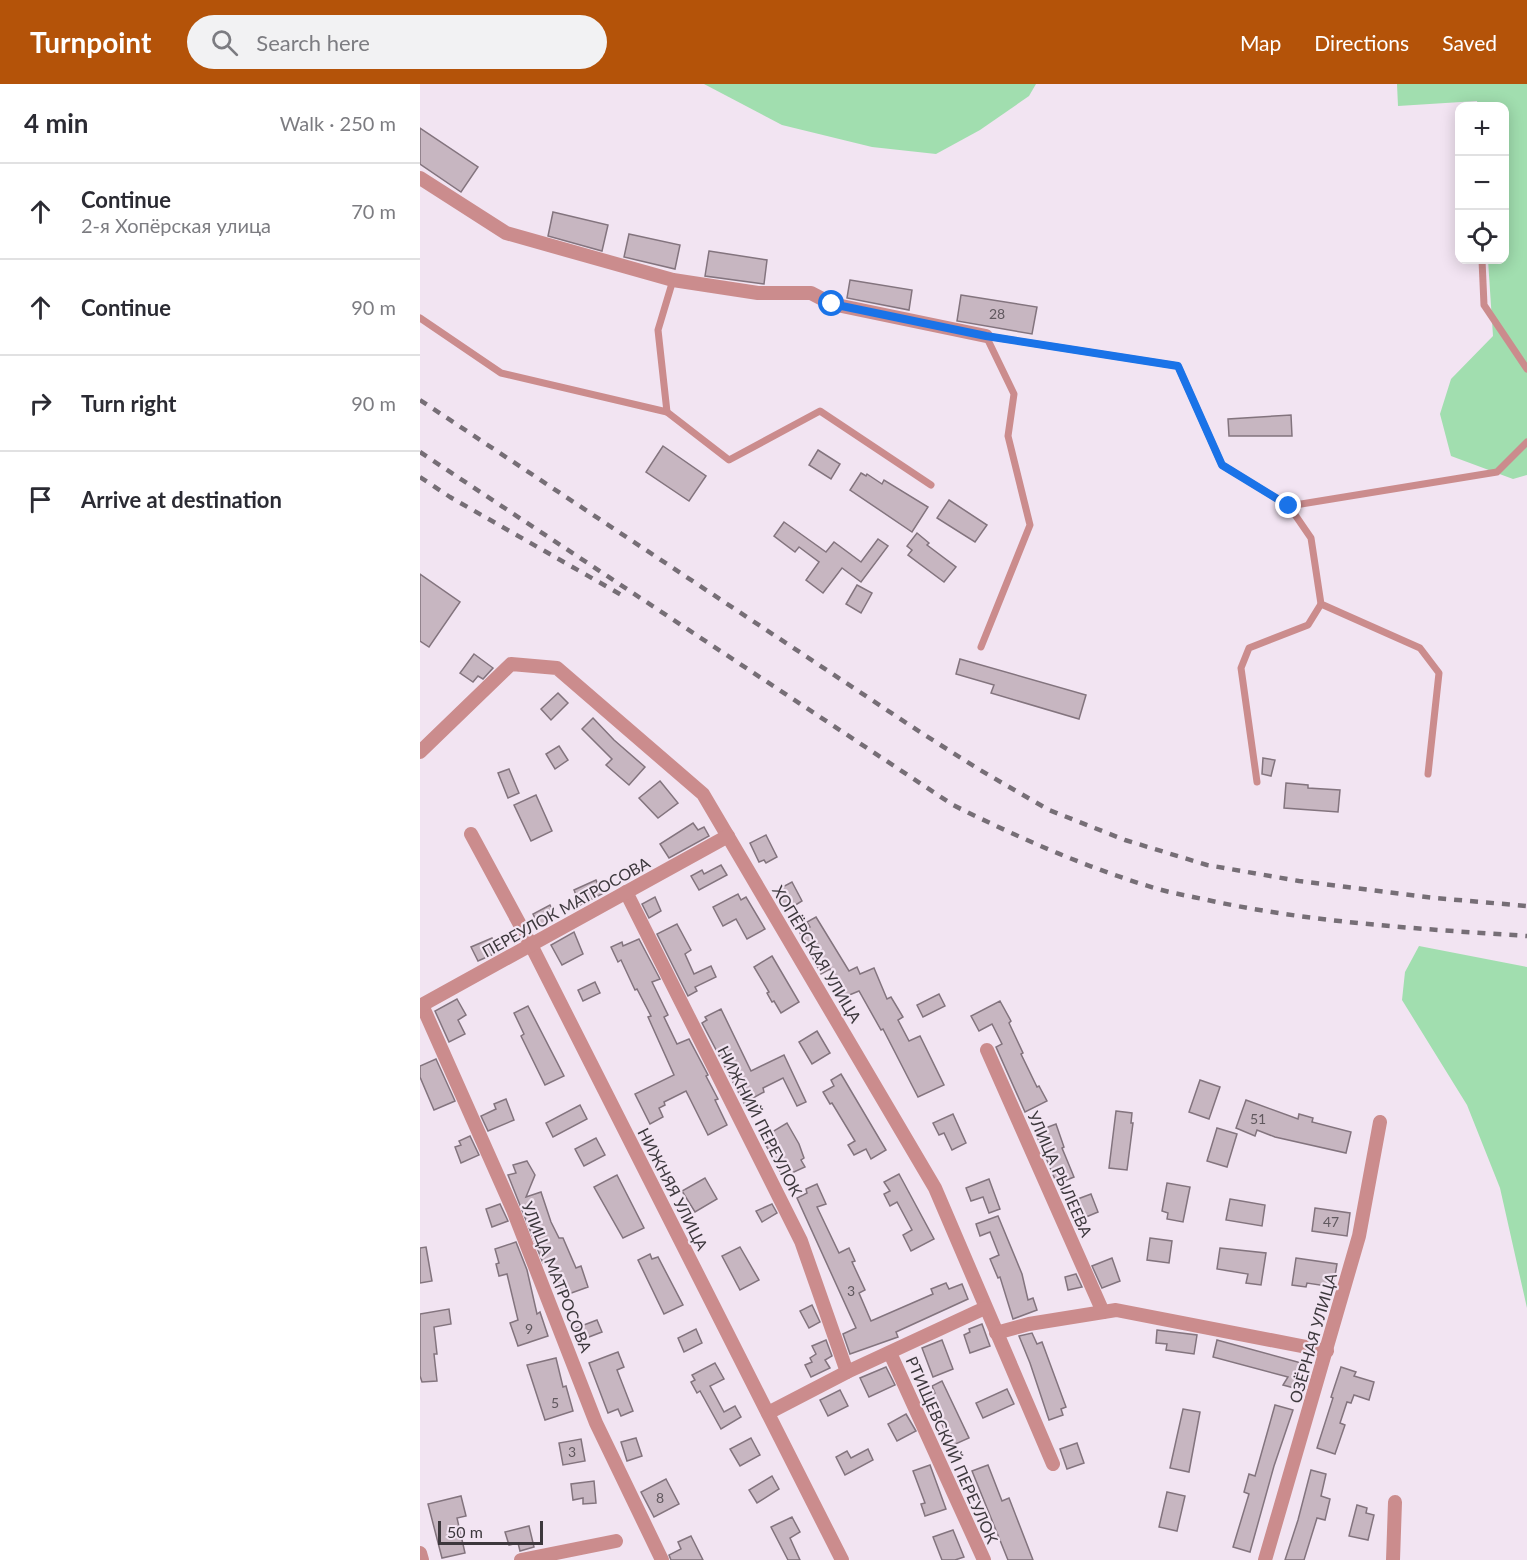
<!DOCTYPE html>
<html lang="en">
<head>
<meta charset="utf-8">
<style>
  body { margin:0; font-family:Lato,sans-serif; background:#f2f2f3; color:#2b2b33 }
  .controls { position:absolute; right:18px; top:18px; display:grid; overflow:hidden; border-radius:12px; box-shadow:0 3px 15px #0003 }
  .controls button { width:54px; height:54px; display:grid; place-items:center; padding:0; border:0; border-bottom:2px solid #e1e1e2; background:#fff; color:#2b2b33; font:30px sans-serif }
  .scale { position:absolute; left:18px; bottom:15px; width:105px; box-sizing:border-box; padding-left:6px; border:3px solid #3d383d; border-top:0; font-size:16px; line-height:21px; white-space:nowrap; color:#3d383d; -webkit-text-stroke:4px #f2e4f2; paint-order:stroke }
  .stop { position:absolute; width:18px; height:18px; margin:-14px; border:4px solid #1a73e8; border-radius:50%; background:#fff }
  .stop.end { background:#1a73e8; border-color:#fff; box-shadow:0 2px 6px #0008 }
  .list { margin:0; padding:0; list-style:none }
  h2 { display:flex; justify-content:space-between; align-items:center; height:78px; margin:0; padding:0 24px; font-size:26px }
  h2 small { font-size:20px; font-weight:400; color:#7c7c81 }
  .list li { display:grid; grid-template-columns:39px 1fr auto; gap:18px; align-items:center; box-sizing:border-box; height:96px; padding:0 24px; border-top:2px solid #e1e1e2 }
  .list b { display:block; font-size:22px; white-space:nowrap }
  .list p { margin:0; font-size:20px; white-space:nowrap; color:#7c7c81 }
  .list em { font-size:20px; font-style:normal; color:#7c7c81 }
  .icon { flex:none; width:33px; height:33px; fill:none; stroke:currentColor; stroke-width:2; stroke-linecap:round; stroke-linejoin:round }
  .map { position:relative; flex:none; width:1107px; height:1476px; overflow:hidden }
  header { display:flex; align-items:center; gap:36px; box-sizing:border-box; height:84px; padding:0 30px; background:#b45309; color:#fff }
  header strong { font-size:28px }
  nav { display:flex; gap:33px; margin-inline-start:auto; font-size:21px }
  .search { width:420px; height:54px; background:#f2f2f3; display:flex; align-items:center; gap:15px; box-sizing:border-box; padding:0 21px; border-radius:33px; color:#7c7c81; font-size:22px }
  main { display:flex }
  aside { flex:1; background:#fff }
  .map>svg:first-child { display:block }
  .green { fill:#a1deaf }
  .building { fill:#c7b6c1; stroke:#83747e; stroke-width:1.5 }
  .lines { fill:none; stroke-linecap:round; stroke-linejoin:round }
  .lane { stroke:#cb8c8d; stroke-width:7 }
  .street { stroke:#cb8c8d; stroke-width:14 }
  .rail { stroke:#766e76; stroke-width:4.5; stroke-dasharray:8 8; stroke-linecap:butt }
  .route { stroke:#1a73e8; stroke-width:8 }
  .labels { text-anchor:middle; stroke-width:4.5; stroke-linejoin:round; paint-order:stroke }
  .number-label { font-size:14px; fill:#60585e }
  .street-label { font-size:16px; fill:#3d383d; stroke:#f2e4f2 }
</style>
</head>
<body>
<header>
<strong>Turnpoint</strong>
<div class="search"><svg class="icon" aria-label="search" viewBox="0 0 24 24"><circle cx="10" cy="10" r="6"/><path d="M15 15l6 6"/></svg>Search here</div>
<nav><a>Map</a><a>Directions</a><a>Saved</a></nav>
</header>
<main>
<aside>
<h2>4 min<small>Walk · 250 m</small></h2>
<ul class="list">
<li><svg class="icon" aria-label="ahead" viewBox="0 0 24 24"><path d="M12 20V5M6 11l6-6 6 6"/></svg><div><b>Continue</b><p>2-я Хопёрская улица</p></div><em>70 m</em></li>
<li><svg class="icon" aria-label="ahead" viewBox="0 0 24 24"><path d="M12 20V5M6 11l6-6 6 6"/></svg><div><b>Continue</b></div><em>90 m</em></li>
<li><svg class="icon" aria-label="right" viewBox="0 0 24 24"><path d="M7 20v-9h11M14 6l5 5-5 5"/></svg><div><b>Turn right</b></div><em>90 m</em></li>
<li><svg class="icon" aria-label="arrive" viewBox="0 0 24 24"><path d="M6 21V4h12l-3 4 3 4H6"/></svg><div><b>Arrive at destination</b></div></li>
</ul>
</aside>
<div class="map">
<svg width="1107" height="1476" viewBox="0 0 1107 1476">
  <rect width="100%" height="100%" fill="#f2e4f2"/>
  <g class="green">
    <polygon points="284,0 616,0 609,12 560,46 516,70 452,63 362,41"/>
    <polygon points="977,0 1107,0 1107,391 1093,395 1031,372 1020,330 1031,295 1073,252 1068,176 1084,176 1084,22 1058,22 1057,17 978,22"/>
    <polygon points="999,862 1107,883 1107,1224 1080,1104 1047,1021 982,916 985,888"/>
  </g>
  <g class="building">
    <polygon points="0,44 58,83 41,108 0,80"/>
    <polygon points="133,128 188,141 182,167 128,152"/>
    <polygon points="209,150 260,161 255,185 204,173"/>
    <polygon points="289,167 347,176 344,200 285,192"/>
    <polygon points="430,196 492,206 489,226 427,214"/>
    <polygon points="541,211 617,223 612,250 537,237"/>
    <polygon points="871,331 872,352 809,352 808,335"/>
    <polygon points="243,362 286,392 269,417 226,388"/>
    <polygon points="398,366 420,380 411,395 389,381"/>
    <polygon points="441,389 446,392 447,390 462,400 464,396 508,423 492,448 430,406"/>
    <polygon points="529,416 567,441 555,458 517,434"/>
    <polygon points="364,438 406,468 414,458 441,478 458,455 468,462 441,498 422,484 403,509 386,496 399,478 379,463 375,468 354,452"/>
    <polygon points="497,449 509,459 507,461 536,483 524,498 488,471 492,466 487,462"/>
    <polygon points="0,490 40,518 9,563 0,557"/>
    <polygon points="437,501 452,509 441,529 426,520"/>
    <polygon points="54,570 73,584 63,595 58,592 53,598 40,589"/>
    <polygon points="540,575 666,611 659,635 571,609 574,601 536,590"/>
    <polygon points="138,609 148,619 131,636 121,625"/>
    <polygon points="173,634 194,656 225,683 209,701 186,681 192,675 162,645"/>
    <polygon points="139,662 148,676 135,685 126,670"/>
    <polygon points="843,674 855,676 851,692 842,690"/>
    <polygon points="89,685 99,709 88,714 78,689"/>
    <polygon points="240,697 258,719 238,734 219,714"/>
    <polygon points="866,699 888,701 888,704 920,706 918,728 864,724"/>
    <polygon points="116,711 132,747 111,757 94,721"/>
    <polygon points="273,739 278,746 284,743 289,752 249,774 240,760"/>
    <polygon points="346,751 357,773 346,779 344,776 339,778 330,759"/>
    <polygon points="301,781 307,791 279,806 271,792 282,786 284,790"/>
    <polygon points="176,796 182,810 160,821 154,806"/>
    <polygon points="372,798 382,817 366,827 355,807"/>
    <polygon points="318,810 321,816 326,813 345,845 327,855 316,835 303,842 293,823"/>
    <polygon points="235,813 241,827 229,834 222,820"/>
    <polygon points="130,821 136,833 119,842 113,830"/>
    <polygon points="396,833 429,887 437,883 440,890 454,884 467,915 471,913 483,933 478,936 489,957 500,952 524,1001 498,1013 463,945 461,946 439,907 422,914 410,885 401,890 380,849 390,843 387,838"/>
    <polygon points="257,840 271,866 265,870 274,890 291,882 296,893 275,903 277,907 268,912 237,850"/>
    <polygon points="154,848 163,870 142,881 131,861"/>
    <polygon points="72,854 78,868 58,877 51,863"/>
    <polygon points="219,855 240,895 232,898 248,931 244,933 257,960 269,955 288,991 286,992 298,1015 295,1016 307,1041 288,1051 266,1007 244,1018 245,1021 239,1024 243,1033 230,1040 215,1010 254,991 228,933 231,932 217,905 215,906 201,876 198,878 191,863 202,858 203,862"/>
    <polygon points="352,872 379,918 361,929 354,917 352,918 347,909 349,908 334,883"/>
    <polygon points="175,898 180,909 163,917 158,906"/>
    <polygon points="519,910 525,922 503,933 497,921"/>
    <polygon points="37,915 46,931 38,936 45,950 29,958 15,927"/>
    <polygon points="580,917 591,937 589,939 603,969 601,970 617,1003 619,1002 627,1017 605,1028 576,963 582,960 572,940 559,947 551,932"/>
    <polygon points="108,922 144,992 125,1001 101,952 104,950 94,929"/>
    <polygon points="301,925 331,987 364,971 386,1018 377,1022 363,994 343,1004 344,1008 324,1019 282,939 287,936 285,933"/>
    <polygon points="397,947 410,969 392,980 379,958"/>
    <polygon points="16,975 35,1017 14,1026 0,993 0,982"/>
    <polygon points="421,990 466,1066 451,1075 446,1065 434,1071 428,1061 435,1057 412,1019 410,1020 403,1008 414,1002 411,996"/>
    <polygon points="780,996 800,1003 789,1035 769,1028"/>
    <polygon points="86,1015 94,1036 68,1047 61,1032 76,1025 74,1020"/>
    <polygon points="826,1016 878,1035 879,1030 893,1034 892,1038 931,1048 926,1069 855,1053 837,1046 835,1052 816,1044"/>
    <polygon points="160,1021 167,1035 133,1053 126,1039"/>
    <polygon points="696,1027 712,1029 711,1039 713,1039 707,1086 689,1084"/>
    <polygon points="533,1030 546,1059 532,1066 524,1049 519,1051 513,1039"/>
    <polygon points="367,1039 379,1060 384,1074 381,1076 385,1083 363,1093 342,1054"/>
    <polygon points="636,1040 644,1063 642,1064 654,1093 637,1100 615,1048"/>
    <polygon points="797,1044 817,1050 807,1083 787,1077"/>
    <polygon points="50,1052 59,1071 41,1079 35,1063 41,1061 39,1057"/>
    <polygon points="176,1054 185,1071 164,1082 155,1065"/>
    <polygon points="107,1077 115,1091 106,1113 121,1108 131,1138 139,1154 143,1154 156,1184 161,1182 168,1203 143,1212 130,1176 123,1179 88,1091 96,1089 93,1081"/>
    <polygon points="479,1090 514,1155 491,1167 483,1151 492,1146 477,1118 470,1122 464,1110 470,1107 464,1098"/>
    <polygon points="197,1091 224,1144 203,1154 174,1103"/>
    <polygon points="285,1094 297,1115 275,1128 262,1107"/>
    <polygon points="569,1095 580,1125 569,1129 563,1113 551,1117 546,1104"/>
    <polygon points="747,1099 770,1103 763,1138 747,1135 748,1129 742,1127"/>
    <polygon points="397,1100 406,1120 397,1123 419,1169 429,1164 435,1177 432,1178 445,1206 439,1209 451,1237 513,1210 511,1205 526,1199 529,1205 542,1200 548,1215 476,1248 478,1253 430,1270 423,1250 436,1244 377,1114 387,1109 386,1105"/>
    <polygon points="671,1110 678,1128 654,1138 647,1119"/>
    <polygon points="810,1115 845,1121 842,1142 806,1136"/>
    <polygon points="80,1120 88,1137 72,1143 66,1125"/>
    <polygon points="352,1120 357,1129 342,1138 336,1127"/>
    <polygon points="895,1124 930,1129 927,1152 892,1147"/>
    <polygon points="578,1132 602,1190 608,1216 613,1214 617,1226 593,1235 580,1193 578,1194 570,1175 579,1171 570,1148 560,1152 556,1140"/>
    <polygon points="730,1154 752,1157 749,1179 727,1176"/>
    <polygon points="96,1158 107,1186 117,1230 120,1228 128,1252 98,1262 90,1239 98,1236 87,1190 79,1192 76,1180 79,1179 75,1165"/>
    <polygon points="6,1163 12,1197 0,1199 0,1164"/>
    <polygon points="320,1163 339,1196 320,1206 302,1172"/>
    <polygon points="800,1164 846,1169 841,1201 826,1199 828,1190 797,1185"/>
    <polygon points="230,1170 232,1175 238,1173 263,1221 244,1230 218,1176"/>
    <polygon points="692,1174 700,1197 682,1204 672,1182"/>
    <polygon points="876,1174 917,1180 913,1203 887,1199 886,1203 872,1201"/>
    <polygon points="656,1190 662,1203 648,1206 645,1193"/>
    <polygon points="392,1221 400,1238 389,1244 380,1227"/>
    <polygon points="29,1225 31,1240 14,1243 17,1270 14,1270 17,1297 2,1298 0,1292 0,1230"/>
    <polygon points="177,1236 182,1248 161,1256 156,1244"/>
    <polygon points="562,1240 570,1262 550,1269 544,1251 550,1248 549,1245"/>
    <polygon points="276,1245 282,1259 264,1268 258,1254"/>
    <polygon points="737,1246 777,1251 774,1270 746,1266 747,1260 736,1259"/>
    <polygon points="612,1249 617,1260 622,1258 646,1323 641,1325 643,1331 629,1336 610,1279 599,1252"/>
    <polygon points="406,1256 412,1272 405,1276 410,1284 391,1293 385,1281 392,1278 390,1274 396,1270 392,1262"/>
    <polygon points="522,1256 533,1285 513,1293 502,1264"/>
    <polygon points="797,1256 885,1280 878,1305 863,1301 868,1293 793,1273"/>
    <polygon points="198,1268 204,1283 197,1286 213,1327 201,1332 198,1325 188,1329 169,1279"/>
    <polygon points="136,1274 143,1303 146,1302 153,1327 125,1336 107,1281"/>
    <polygon points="295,1279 304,1295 290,1302 304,1328 315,1322 321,1333 301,1345 280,1307 277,1309 271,1298 275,1296 272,1291"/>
    <polygon points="466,1283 475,1301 449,1313 440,1294"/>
    <polygon points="921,1283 936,1288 934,1292 954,1298 949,1316 934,1311 931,1319 927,1318 920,1339 925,1341 915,1370 897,1364 913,1314 911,1313"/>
    <polygon points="522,1297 549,1354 531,1362 516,1326 511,1328 504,1314 515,1309 512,1302"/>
    <polygon points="587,1305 594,1320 563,1334 556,1319"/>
    <polygon points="420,1306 428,1322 408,1332 400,1316"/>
    <polygon points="855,1321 873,1326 854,1382 830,1468 813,1463 829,1410 824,1408 829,1390 835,1392"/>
    <polygon points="763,1325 780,1328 769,1388 750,1384"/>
    <polygon points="486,1330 496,1347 477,1357 468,1340"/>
    <polygon points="216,1354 222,1372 207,1377 201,1358"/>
    <polygon points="331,1354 340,1371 320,1382 310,1365"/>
    <polygon points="161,1355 165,1377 143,1381 139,1359"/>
    <polygon points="657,1359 664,1379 647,1385 640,1365"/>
    <polygon points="448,1365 453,1376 425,1391 416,1373 427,1367 431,1374"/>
    <polygon points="510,1381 526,1425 505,1432 501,1420 505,1419 493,1387"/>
    <polygon points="568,1381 582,1417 589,1414 613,1476 588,1476 552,1387"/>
    <polygon points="891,1386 906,1390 901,1412 910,1415 905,1436 897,1434 884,1476 865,1476 878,1436"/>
    <polygon points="352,1392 359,1405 337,1419 329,1406"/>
    <polygon points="246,1395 259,1420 234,1433 221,1408"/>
    <polygon points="174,1397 176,1419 163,1420 163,1414 153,1416 151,1400"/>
    <polygon points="747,1408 765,1412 757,1447 739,1443"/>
    <polygon points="41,1412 46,1432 37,1434 45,1469 22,1474 8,1420"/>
    <polygon points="937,1421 947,1424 946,1429 954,1431 948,1456 929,1452"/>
    <polygon points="372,1433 380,1448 370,1454 380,1476 368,1476 351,1443"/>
    <polygon points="109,1442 114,1463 100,1467 98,1459 89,1461 85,1448"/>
    <polygon points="533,1446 544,1473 535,1476 522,1476 513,1453"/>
    <polygon points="271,1452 283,1476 251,1476 249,1471 261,1465 258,1458"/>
  </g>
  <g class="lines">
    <g class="lane">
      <polyline points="1062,176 1064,221 1107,285"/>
      <polyline points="253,196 238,246 247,328 309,376 400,327 511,401"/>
      <polyline points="0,234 81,289 247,328"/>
      <polyline points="869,422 1077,388 1107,358"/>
      <polyline points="561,563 610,441 588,352 594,310 566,252 758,282 802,381 869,422 891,454 901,520 1000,564 1019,589 1008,690"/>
      <polyline points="837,698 821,584 829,564 888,541 901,520"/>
    </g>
    <g class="street">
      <polyline points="0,94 86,149 253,196 338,209 391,209 412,220 566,252"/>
      <polyline points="0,668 91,580 137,584 283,710 515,1104 633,1380"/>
      <polyline points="51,750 111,861 422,1476"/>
      <polyline points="206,808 381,1157 427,1288"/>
      <polyline points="2,921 93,1126 176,1339 242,1476"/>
      <polyline points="0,922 308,752"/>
      <polyline points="567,966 683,1228"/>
      <polyline points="576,1249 609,1240 696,1226 907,1267"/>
      <polyline points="470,1269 564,1476"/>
      <polyline points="348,1329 427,1288 565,1224"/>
      <polyline points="0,1469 2,1476"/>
      <polyline points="101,1476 196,1457"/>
      <polyline points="845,1476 939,1152 960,1038"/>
      <polyline points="973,1476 975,1418"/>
    </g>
    <g class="rail">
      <polyline points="0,316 500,648 560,686 629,726 705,756 787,781 879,797 1015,814 1107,822"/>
      <path d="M0,368l533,353c66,33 134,63 205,84 18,5 36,8 54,12 104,22 209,28 315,35"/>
      <polyline points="0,393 30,413 205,513"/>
    </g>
  </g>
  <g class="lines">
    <polyline class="route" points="412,220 566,252 758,282 802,381 869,422"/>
  </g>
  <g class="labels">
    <g class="number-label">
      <text x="577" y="235">28</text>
      <text x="838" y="1040">51</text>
      <text x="911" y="1143">47</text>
      <text x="431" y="1212">3</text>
      <text x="109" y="1250">9</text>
      <text x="135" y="1324">5</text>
      <text x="152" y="1373">3</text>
      <text x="240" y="1419">8</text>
    </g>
    <g class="street-label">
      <text transform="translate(146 823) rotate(-29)" y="6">ПЕРЕУЛОК МАТРОСОВА</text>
      <text transform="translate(397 870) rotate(59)" y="6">ХОПЁРСКАЯ УЛИЦА</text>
      <text transform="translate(340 1037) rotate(63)" y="6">НИЖНИЙ ПЕРЕУЛОК</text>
      <text transform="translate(640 1090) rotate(66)" y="6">УЛИЦА РЫЛЕЕВА</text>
      <text transform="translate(253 1105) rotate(63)" y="6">НИЖНЯЯ УЛИЦА</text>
      <text transform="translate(137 1193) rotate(68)" y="6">УЛИЦА МАТРОСОВА</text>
      <text transform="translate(893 1254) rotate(-74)" y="6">ОЗЁРНАЯ УЛИЦА</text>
      <text transform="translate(532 1366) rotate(66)" y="6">РТИЩЕВСКИЙ ПЕРЕУЛОК</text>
    </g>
  </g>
</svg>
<div class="controls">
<button>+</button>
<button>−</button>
<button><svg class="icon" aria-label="locate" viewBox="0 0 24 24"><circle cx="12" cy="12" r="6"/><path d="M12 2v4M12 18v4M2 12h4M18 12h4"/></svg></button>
</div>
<div class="scale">50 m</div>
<div class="stop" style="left:412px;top:220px"></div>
<div class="stop end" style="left:869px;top:422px"></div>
</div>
</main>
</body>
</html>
